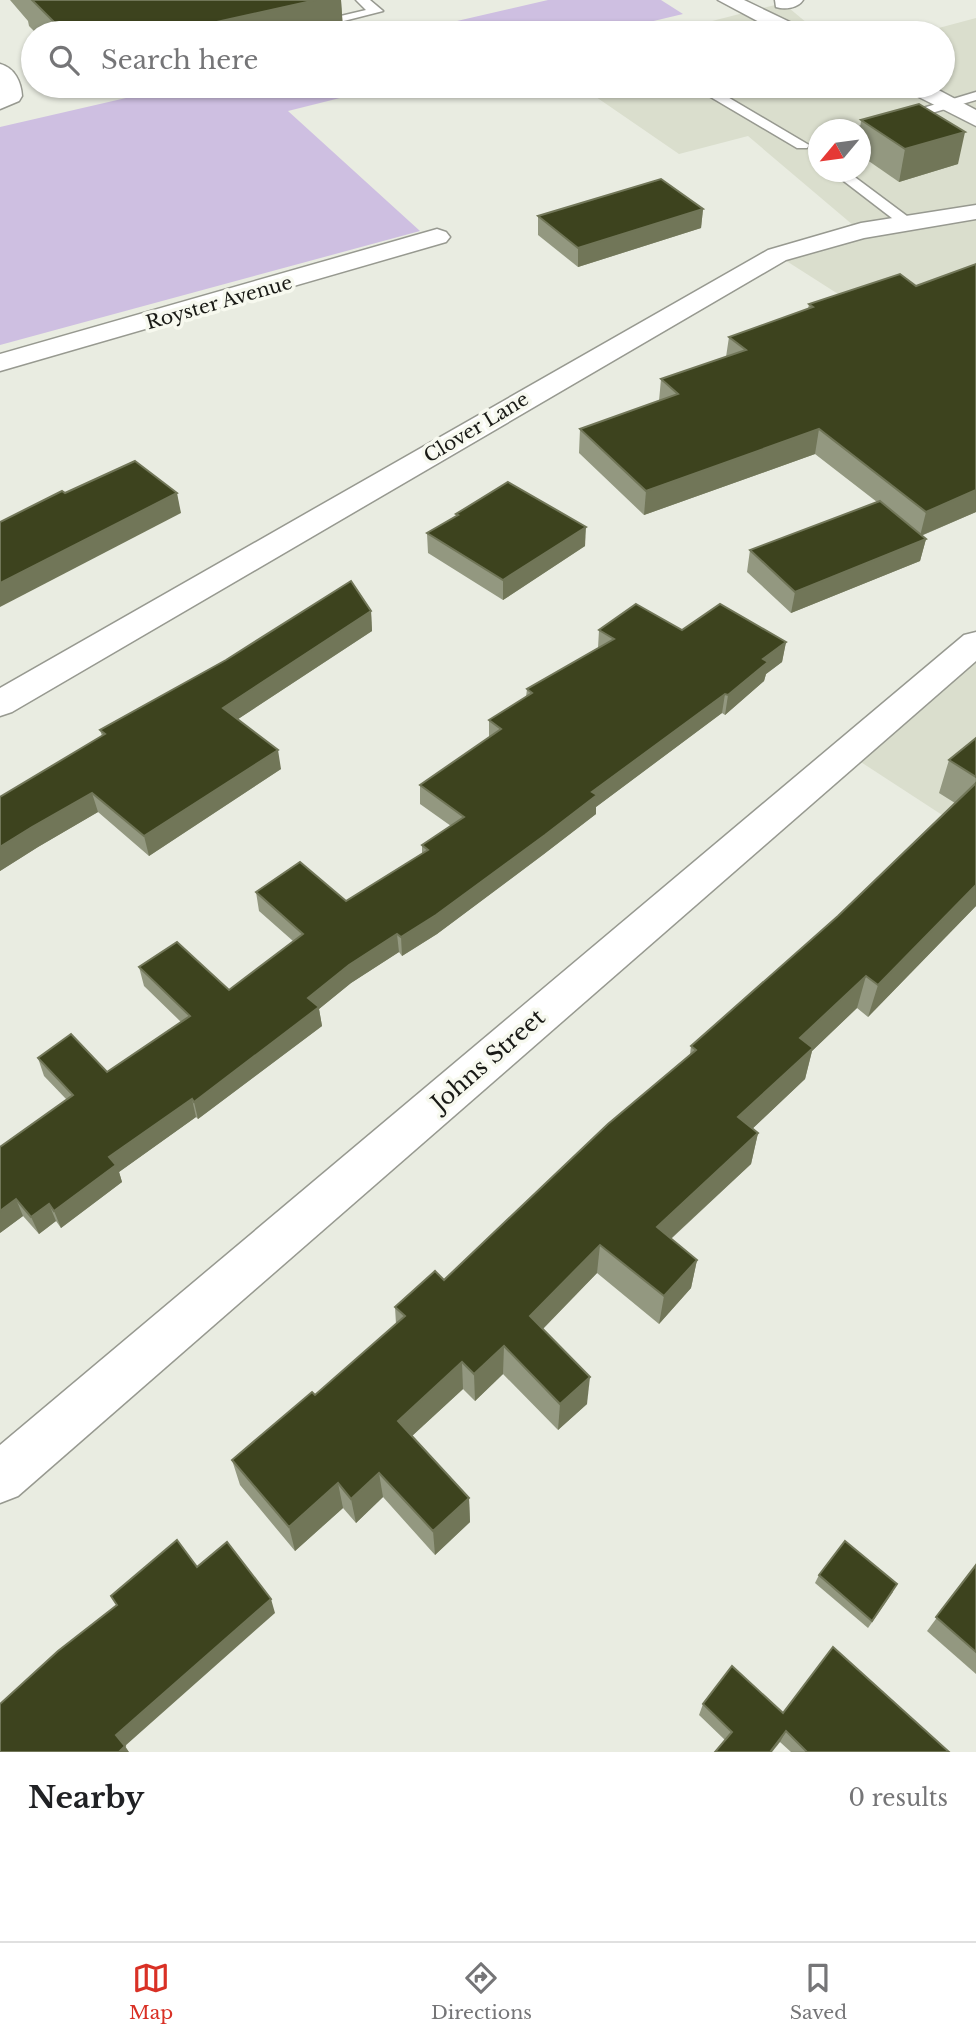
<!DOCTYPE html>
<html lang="en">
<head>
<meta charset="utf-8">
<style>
  body { margin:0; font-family:"Libre Baskerville",serif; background:#f2f2f2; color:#202124 }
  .compass { position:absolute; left:808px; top:119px; width:63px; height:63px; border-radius:50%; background:#fff; box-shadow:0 2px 5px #0004; rotate:241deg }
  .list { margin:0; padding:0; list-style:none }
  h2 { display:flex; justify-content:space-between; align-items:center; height:91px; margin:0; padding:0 28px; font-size:30px }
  h2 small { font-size:23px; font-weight:400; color:#757577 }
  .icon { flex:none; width:38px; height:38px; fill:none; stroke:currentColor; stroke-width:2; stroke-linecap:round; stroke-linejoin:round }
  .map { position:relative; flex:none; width:976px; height:1752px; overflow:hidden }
  .search { position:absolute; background:#fff; box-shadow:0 2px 5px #0004; left:21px; right:21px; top:21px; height:77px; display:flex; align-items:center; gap:18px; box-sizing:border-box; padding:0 24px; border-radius:38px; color:#757577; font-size:26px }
  .sheet { height:189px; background:#fff }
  nav { display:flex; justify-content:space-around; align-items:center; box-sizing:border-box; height:98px; border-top:2px solid #e0e0e0; background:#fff; font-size:19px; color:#757577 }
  nav a { display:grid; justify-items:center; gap:4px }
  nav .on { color:#d93025 }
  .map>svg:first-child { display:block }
  .built { fill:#dadecd; fill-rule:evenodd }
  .green { fill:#cebfe1 }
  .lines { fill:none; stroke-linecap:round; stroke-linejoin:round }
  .lane-casing { stroke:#979990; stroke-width:3 }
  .street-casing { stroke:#979990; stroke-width:3 }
  .secondary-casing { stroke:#979990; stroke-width:3 }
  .lane { fill:#fff; fill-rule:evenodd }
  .street { fill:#fff; fill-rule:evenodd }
  .secondary { fill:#fff; fill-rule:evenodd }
  .wall { fill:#939880 }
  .shaded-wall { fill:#717658 }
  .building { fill:#3d431e; stroke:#717658; stroke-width:2 }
  .labels { text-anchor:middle; stroke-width:7; stroke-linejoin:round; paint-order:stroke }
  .far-street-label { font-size:19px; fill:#191a16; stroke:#f7f9ef }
  .street-label { font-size:23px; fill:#191a16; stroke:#f7f9ef }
</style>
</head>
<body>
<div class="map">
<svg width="976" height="1752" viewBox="0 0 976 1752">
  <rect width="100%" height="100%" fill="#e9ece1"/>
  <g class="built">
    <polygon points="783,3 819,33 665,33"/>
    <path d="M976,18v364l-199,-127 83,-24 -112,-95 -69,18 -99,-68h363v-53h-23zM818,130h42v42h-42z"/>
    <polygon points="976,643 976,837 847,753"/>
  </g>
  <g class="green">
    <polygon points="548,0 661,0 683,14 603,33 405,33"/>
    <polygon points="178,86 388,86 288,111 420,231 0,345 0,127"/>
  </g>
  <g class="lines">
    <g class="lane-casing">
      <g id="lane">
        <polygon points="356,0 370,0 383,11 328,25 328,19 366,10"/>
        <polygon points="692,86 709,86 809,145 807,148 797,148"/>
        <polygon points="976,92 976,100 860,134 860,130 850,130"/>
        <polygon points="832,172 848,172 915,222 907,227 901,225"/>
      </g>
    </g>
    <g class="street-casing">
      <g id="street">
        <path d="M775,0h28c-5,8 -18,10 -27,7z"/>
        <path d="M0,64c15,4 21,18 22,32l-3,5 -19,8z"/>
        <polygon points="976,205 976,219 864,238 786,260 12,712 0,716 0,688 768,250 861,223"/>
        <polygon points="437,229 446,232 450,237 446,242 0,371 0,354"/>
        <polygon points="976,632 976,661 18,1496 0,1503 0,1445 964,635"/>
      </g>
    </g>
    <g class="secondary-casing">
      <g id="secondary">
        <polygon points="718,0 744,0 794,24 817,29 821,33 780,33"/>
        <polygon points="904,86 931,86 976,110 976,126 907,91"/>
      </g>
    </g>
    <use href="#lane" class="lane"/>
    <use href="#street" class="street"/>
    <use href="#secondary" class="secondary"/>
  </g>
  <g class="wall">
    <polygon points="10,0 341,0 343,30 330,33 36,33 29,26 28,21"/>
    <polygon points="861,120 958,164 899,182 860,155 860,130"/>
    <polygon points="703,209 701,228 578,267 538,235 538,216"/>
    <polygon points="900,274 976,512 921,536 926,539 920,561 791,613 747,572 750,550 877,502 815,454 644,515 579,453 580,429 659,401 661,379 726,357 729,337 808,309 809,304"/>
    <polygon points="456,514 585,546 503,600 428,553 427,533 456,516"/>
    <polygon points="371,611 372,631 238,719 281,769 149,856 98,812 38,847 0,871 0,797 102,736 100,730"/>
    <polygon points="599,630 682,630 786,642 782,662 766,674 764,681 725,715 722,713 596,807 596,814 544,854 437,934 402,956 399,952 351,983 319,1009 322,1026 198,1119 196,1117 119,1172 122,1182 61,1228 56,1221 39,1234 23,1216 0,1233 67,1100 44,1076 38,1058 107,1072 181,1022 144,986 139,967 229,990 293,941 259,911 256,892 346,901 422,854 422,845 451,826 420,804 420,785 489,737 489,720 526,697 527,689 598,648"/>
    <polygon points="976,738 976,906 868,1017 857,1008 812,1051 805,1079 752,1129 758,1133 751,1164 671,1239 697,1260 691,1288 659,1324 597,1273 543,1329 587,1404 558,1430 503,1374 475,1401 463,1389 412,1436 469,1498 470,1522 435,1555 383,1497 356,1523 343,1508 295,1551 240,1485 232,1460 315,1395 396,1324 395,1307 444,1280 690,1055 691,1046 838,916 955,803 939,793 949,760"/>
    <polygon points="976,1565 976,1674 927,1631"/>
    <polygon points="819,1575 893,1592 868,1628 815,1583"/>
    <polygon points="703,1704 783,1713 949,1752 791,1752 780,1742 725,1740 699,1715"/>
  </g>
  <g class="shaded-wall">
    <polygon points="316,0 341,0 343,30 330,33 167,33"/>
    <polygon points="90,86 104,86 90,89"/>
    <polygon points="965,132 958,164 899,182 905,149"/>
    <polygon points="703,209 701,228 578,267 578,248"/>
    <polygon points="819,429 815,454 644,515 646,491"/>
    <polygon points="976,490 976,512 920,536 926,512"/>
    <polygon points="177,493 181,513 0,607 0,583"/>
    <polygon points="586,527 585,546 503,600 503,580"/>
    <polygon points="926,539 920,561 791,613 795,592"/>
    <polygon points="371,611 372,631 226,727 223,708"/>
    <polygon points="786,642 782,662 766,674 764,681 725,715 728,695 763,659"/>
    <polygon points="725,694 722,713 596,807 596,814 544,854 437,934 402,956 401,937 592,792"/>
    <polygon points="278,750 281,769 149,856 144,836"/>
    <polygon points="92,793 98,812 38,847 0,871 0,847 32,827"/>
    <polygon points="976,885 976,906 868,1017 878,985"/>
    <polygon points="397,934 399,952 351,983 319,1009 322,1026 198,1119 194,1102 308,998 349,965"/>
    <polygon points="866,976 857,1008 812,1051 805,1079 732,1148 738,1117 800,1038"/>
    <polygon points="192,1099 196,1117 119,1172 122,1182 61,1228 54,1211 109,1157"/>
    <polygon points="758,1133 751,1164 652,1256 657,1227"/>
    <polygon points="16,1199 23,1216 0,1233 0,1211"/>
    <polygon points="49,1204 56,1221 39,1234 31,1217"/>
    <polygon points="600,1245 597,1273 529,1343 530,1316"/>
    <polygon points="697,1260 691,1288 659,1324 664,1296"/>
    <polygon points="504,1346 503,1374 475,1401 474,1374"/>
    <polygon points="462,1362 463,1389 400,1447 398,1421"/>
    <polygon points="590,1377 587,1404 558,1430 560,1404"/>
    <polygon points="379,1473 383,1497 356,1523 351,1499"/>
    <polygon points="338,1483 343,1508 295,1551 289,1527"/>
    <polygon points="469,1498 470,1522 435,1555 433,1531"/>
    <polygon points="271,1599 275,1613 125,1746 129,1752 119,1752 116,1735"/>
    <polygon points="786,1731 780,1742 772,1752 770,1752"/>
  </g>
  <g class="building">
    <polygon points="32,0 316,0 167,33 65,33"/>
    <polygon points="919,104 965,132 905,149 861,120"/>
    <polygon points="661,179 703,209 578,248 538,216"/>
    <polygon points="976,264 976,490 926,512 819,429 646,491 580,429 678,394 661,379 746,350 729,337 813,307 809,304 900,274 916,286"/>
    <polygon points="135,461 177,493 0,583 0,522 62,491 65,493"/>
    <polygon points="508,482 586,527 503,580 427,533 458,515 456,514"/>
    <polygon points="880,501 926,539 795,592 750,550"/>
    <polygon points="351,581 371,611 223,708 278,750 144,836 92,793 32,827 0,847 0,797 105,734 100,730 226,660"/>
    <polygon points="636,604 682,630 720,604 786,642 763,659 768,662 728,695 725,694 592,792 597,795 545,835 436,915 401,937 397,934 349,965 308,998 319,1007 194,1102 192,1099 109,1157 116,1165 54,1211 49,1204 31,1217 16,1199 0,1211 0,1147 73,1095 38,1058 71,1034 107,1072 190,1016 139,967 177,942 229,990 303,934 256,892 300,862 346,901 428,850 422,845 464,817 420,785 501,729 489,720 532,693 527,689 614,639 599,630"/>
    <polygon points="976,738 976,777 949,760"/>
    <polygon points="976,783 976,885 878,985 866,976 800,1038 813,1048 738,1117 758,1133 657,1227 697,1260 664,1296 600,1245 530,1316 590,1377 560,1404 504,1346 474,1374 462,1362 398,1421 469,1498 433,1531 379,1473 351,1499 338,1483 289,1527 232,1460 312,1392 315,1395 405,1316 395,1307 435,1271 444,1280 608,1124 696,1050 691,1046 838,916"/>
    <polygon points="177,1540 197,1567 227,1542 271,1599 116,1735 125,1746 119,1752 0,1752 0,1704 58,1651 117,1605 111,1596"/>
    <polygon points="845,1541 897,1584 872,1621 819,1575"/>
    <polygon points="976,1565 976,1652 936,1617"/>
    <polygon points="833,1647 949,1752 807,1752 786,1731 770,1752 715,1752 732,1732 703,1704 732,1666 783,1713"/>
  </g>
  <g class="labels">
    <g class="far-street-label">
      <text transform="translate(219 302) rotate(-16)" y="7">Royster Avenue</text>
      <text transform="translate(476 427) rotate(-31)" y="7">Clover Lane</text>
    </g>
    <g class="street-label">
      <text transform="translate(488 1060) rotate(-41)" y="8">Johns Street</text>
    </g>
  </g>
</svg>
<svg class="compass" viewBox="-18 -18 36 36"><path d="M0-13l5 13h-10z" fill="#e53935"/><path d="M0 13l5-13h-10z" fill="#757577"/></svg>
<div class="search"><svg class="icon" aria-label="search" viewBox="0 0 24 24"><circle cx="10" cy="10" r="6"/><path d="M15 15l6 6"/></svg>Search here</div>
</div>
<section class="sheet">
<h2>Nearby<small>0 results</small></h2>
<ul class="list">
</ul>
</section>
<nav>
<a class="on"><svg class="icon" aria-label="map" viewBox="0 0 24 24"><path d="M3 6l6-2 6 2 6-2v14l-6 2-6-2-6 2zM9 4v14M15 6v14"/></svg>Map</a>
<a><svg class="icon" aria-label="directions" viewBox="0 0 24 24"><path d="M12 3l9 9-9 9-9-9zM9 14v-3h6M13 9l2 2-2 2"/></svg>Directions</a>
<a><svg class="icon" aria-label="saved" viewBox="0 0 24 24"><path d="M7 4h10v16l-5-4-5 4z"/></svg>Saved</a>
</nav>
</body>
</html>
